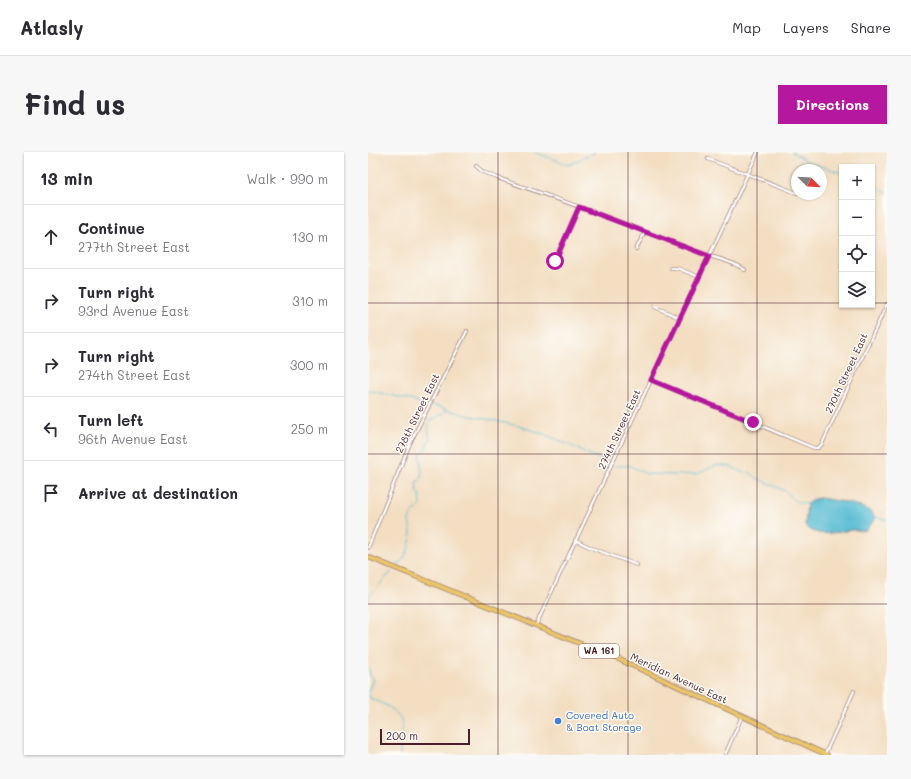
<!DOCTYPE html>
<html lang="en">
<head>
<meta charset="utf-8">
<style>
  body { margin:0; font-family:Mali,sans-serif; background:#f7f7f7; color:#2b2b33 }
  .controls { position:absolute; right:12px; top:12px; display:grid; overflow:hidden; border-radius:0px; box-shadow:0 1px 3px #0004 }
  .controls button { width:36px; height:36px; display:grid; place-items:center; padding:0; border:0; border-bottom:1px solid #e1e1e2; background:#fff; color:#2b2b33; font:20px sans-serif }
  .compass { position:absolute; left:423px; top:12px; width:36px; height:36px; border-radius:50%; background:#fff; box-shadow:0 1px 3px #0004; rotate:114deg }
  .scale { position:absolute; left:12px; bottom:10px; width:90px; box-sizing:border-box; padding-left:4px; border:2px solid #4a1f2b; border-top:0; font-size:11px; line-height:14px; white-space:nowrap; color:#4a1f2b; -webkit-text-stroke:3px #fdfcf7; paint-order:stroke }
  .stop { position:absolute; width:12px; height:12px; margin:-9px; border:3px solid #b5179e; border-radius:50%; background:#fff }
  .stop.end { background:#b5179e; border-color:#fff; box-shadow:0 1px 4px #0008 }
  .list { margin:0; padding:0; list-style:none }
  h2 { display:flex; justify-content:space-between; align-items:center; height:52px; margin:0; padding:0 16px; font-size:17px }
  h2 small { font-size:13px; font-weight:400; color:#7c7c81 }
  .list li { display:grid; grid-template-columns:26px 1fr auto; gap:12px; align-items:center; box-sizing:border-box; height:64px; padding:0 16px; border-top:1px solid #e1e1e2 }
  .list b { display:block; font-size:15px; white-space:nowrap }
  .list p { margin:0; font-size:13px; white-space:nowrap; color:#7c7c81 }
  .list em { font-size:13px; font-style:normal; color:#7c7c81 }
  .icon { flex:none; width:22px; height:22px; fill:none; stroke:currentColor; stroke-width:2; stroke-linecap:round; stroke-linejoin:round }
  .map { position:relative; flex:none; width:519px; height:603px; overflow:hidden; border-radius:0px }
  header { display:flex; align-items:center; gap:24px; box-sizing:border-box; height:56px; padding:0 20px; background:#fff; border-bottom:1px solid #e1e1e2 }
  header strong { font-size:19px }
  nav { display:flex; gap:22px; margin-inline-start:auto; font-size:14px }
  .intro { display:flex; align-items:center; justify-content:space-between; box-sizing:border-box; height:96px; padding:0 24px }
  h1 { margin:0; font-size:28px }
  .button { padding:10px 18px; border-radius:0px; background:#b5179e; color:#fff; font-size:14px; font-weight:700 }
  main { display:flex; gap:24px; padding:0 24px }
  aside { flex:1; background:#fff; border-radius:0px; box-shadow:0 1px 3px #0004 }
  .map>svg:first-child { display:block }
  .water { fill:#53bad1; stroke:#4e6c7e }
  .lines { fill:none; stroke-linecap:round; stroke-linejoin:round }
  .stream { stroke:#53bad1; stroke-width:1 }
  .minor-casing { stroke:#9e7e76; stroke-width:4 }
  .primary-casing { stroke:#9e7e76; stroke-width:5.5 }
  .minor { stroke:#fff; stroke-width:2.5 }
  .primary { stroke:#ebc669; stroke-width:4 }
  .route { stroke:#b5179e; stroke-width:5 }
  .grid { fill:none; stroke:#4a1f2b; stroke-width:1; stroke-opacity:0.55 }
  .shop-dot { fill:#3f7fe0; stroke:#fdfcf7; stroke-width:1.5 }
  .labels { text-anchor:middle; stroke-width:3; stroke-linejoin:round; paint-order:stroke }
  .shield { fill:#fdfcf7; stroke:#806168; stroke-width:1 }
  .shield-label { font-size:9px; font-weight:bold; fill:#4a1f2b }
  .street-label { font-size:10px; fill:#4a1f2b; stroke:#fdfcf7 }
  .shop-label { font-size:10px; fill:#366cbe; stroke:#fdfcf7; text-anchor:start }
</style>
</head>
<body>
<header>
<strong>Atlasly</strong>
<nav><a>Map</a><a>Layers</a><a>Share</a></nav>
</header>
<div class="intro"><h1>Find us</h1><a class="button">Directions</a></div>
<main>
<aside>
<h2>13 min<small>Walk · 990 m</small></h2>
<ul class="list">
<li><svg class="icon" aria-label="ahead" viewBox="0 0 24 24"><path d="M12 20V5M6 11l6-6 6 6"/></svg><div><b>Continue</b><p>277th Street East</p></div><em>130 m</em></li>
<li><svg class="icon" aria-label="right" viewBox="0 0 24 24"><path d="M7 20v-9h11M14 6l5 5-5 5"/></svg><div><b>Turn right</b><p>93rd Avenue East</p></div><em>310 m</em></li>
<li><svg class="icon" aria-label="right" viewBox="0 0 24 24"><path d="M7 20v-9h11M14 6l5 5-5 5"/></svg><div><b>Turn right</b><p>274th Street East</p></div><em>300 m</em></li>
<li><svg class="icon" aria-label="left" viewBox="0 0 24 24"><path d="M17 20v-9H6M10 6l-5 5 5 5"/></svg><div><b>Turn left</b><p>96th Avenue East</p></div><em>250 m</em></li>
<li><svg class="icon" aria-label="arrive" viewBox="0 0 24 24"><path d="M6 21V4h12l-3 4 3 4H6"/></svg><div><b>Arrive at destination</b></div></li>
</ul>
</aside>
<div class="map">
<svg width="519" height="603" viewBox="0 0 519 603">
  <rect width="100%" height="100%" fill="#fdfcf7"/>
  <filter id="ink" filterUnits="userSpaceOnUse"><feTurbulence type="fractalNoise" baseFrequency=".025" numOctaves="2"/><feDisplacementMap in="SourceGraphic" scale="8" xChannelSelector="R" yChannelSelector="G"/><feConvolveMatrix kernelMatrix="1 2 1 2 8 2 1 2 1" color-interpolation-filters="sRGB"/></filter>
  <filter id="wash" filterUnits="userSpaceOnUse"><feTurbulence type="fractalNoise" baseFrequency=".012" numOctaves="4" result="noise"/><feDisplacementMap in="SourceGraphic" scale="16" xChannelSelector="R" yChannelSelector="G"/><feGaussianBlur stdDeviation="0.9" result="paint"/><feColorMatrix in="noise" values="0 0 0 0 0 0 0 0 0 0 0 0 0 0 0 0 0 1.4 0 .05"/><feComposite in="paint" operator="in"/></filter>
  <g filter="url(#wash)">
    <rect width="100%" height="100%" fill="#f3dec2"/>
    <path class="water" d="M451,346c14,2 49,6 56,19 -2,5 -5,10 -9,13 -5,2 -9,0 -13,0 -17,1 -35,10 -48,-5l2,-21 7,-5z"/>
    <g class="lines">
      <g class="stream">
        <polyline points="166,0 201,13 227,0"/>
        <polyline points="424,0 441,10 474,21"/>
        <polyline points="504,33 519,41"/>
        <path d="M0,238l76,18c24,10 50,11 74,18 32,8 61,24 91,37"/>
        <path d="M247,314h15l16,8 29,1 22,-1 20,-9 15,2 13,7 3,-3 9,7 28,13c4,2 4,5 7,8 4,4 11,4 16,5"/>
        <polyline points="53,326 54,319 52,305 53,302 57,298 62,286 60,276 62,268 68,266 71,263 75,263 78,259 77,257"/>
        <polyline points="506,365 519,368"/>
        <path d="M29,413c10,-6 14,-21 14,-33 0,-3 -2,-8 -2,-12 2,-7 8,-10 12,-15l-1,-10 -3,-4 -1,-9 4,-2"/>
        <polyline points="0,448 1,444 24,419"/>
        <polyline points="0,517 2,520 2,524 5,528 0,539"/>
        <path d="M0,540l2,6c11,5 30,12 32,25l-2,32"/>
      </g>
    </g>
  </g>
  <g filter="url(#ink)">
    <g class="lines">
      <g class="minor-casing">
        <g id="minor">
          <polyline points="340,7 429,41"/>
          <path d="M108,14l7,6 12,5c69,24 137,48 205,76 12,4 36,9 45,17"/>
          <polyline points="268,97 277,80"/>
          <polyline points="187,109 211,55"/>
          <polyline points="303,116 309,116 331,125"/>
          <polyline points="287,155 312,166"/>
          <polyline points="283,228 446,296 450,296 454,292 519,152"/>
          <polyline points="207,388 226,397 269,413"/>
          <polyline points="0,396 42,291 99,179"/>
          <polyline points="168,473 390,0"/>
          <polyline points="457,602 486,539"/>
          <polyline points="357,603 374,564"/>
        </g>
      </g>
      <g class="primary-casing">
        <polyline id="primary" points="0,405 250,507 459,603"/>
      </g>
      <use href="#minor" class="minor"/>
      <use href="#primary" class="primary"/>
    </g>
  </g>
  <g class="lines" filter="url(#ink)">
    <polyline class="route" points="187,109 211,55 341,104 283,228 385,270"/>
  </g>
  <path class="grid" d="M130,0v603M260,0v603M389,0v603M0,151h474M504,151h15M0,302h519M0,452h519"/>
  <circle class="shop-dot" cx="190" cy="569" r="4"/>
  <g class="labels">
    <rect class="shield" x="211" y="492" width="40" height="14" rx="3"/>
    <g class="shield-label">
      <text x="231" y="502">WA 161</text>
    </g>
    <g class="street-label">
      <text transform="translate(478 221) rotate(-65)" y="4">270th Street East</text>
      <text transform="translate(49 261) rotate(-64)" y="4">278th Street East</text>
      <text transform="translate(251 277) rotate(-65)" y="4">274th Street East</text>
      <text transform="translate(311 526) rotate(25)" y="4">Meridian Avenue East</text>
    </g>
    <g class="shop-label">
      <text x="198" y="567">Covered Auto<tspan x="198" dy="12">&amp; Boat Storage</tspan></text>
    </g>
  </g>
</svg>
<div class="controls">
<button>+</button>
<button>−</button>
<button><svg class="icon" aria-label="locate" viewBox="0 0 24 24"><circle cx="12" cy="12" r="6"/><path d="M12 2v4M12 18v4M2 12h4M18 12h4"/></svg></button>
<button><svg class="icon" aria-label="layers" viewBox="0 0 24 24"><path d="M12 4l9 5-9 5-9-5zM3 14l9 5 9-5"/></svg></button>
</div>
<svg class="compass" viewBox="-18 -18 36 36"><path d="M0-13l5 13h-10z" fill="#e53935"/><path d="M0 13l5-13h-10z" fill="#7c7c81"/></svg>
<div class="scale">200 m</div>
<div class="stop" style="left:187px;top:109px"></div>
<div class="stop end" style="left:385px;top:270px"></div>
</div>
</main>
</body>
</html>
